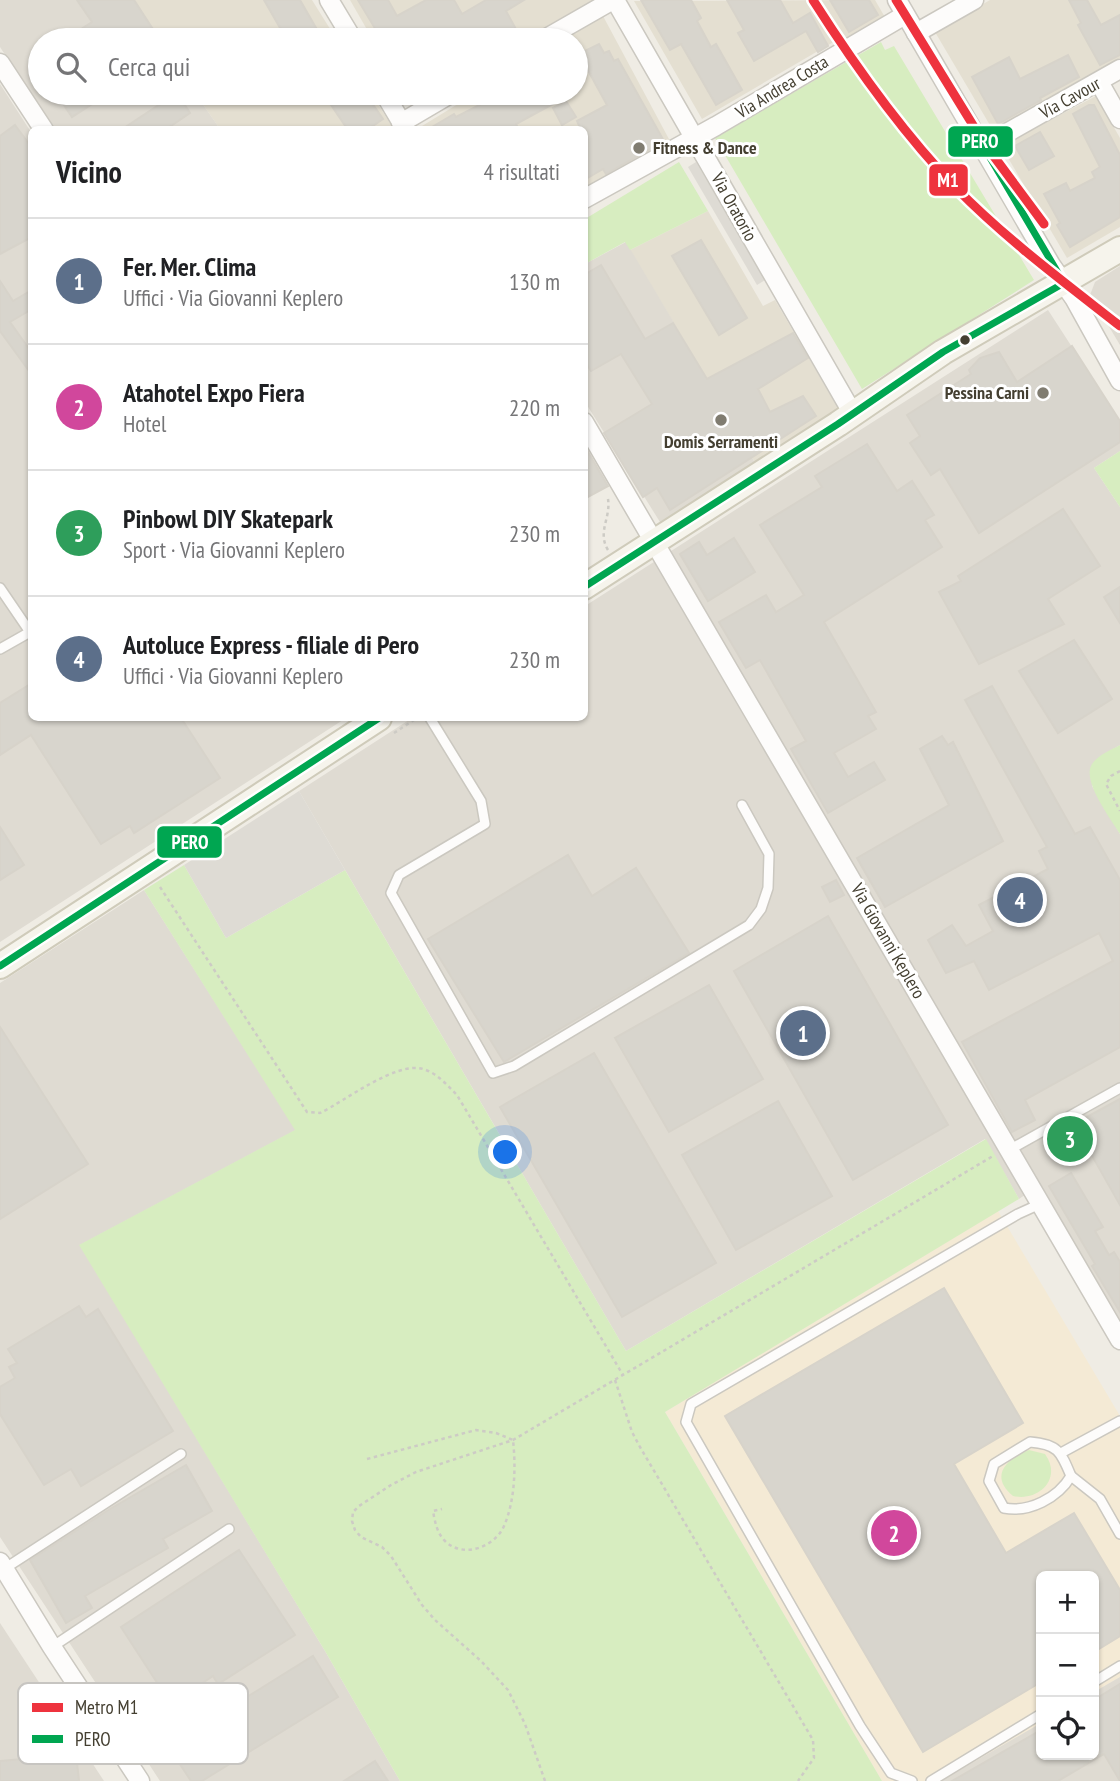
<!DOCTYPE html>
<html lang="it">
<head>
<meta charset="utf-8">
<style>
  body { margin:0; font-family:"PT Sans Narrow",sans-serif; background:#f2f2f2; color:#202124 }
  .controls { position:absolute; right:21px; bottom:21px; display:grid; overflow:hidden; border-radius:10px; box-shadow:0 2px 5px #0004 }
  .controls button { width:63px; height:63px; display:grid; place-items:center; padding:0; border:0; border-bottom:2px solid #e0e0e0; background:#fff; color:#202124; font:35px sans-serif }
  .you { position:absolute; left:506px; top:1153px; width:24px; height:24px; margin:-18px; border:5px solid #fff; border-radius:50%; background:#1a73e8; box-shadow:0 0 0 10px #1a73e833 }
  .badge { display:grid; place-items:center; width:46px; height:46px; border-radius:50%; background:#1a73e8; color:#fff; font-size:23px; font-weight:700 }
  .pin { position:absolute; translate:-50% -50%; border:4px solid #fff; box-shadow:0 2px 7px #0006 }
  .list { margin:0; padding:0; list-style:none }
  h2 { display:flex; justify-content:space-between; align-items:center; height:91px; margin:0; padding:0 28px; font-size:30px }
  h2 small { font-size:23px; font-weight:400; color:#757577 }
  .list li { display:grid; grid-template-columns:46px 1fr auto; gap:21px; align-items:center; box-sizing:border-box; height:126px; padding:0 28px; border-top:2px solid #e0e0e0 }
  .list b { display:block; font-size:26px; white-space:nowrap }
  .list p { margin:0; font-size:23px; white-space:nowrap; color:#757577 }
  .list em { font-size:23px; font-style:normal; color:#757577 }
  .icon { flex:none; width:38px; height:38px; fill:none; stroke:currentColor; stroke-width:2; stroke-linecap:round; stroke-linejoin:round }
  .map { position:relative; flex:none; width:1120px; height:1781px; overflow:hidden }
  .search { position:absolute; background:#fff; box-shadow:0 2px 5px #0004; left:28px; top:28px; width:560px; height:77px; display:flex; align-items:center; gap:18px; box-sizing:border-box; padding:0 24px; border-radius:38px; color:#757577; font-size:26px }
  .panel { position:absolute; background:#fff; box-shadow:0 2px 5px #0004; left:28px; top:126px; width:560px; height:595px; border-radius:10px }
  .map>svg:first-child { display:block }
  .residential { fill:#e4dfd1 }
  .commercial { fill:#f4ead5 }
  .industrial { fill:#dfdbd2 }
  .green { fill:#d7edc0 }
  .parking { fill:#dedbd4 }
  .building { fill:#d8d5cd; stroke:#d7d3ca; stroke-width:2 }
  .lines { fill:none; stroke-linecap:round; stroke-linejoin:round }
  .lane-casing { stroke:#cbc8c0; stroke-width:12 }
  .street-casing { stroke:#cbc8c0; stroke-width:21 }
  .secondary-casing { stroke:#cfcbba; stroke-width:28 }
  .path { stroke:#cdcbc5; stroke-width:2.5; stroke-dasharray:3.5 3.5; stroke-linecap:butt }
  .lane { stroke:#fdfcfb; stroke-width:9 }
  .street { stroke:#fdfcfb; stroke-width:18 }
  .secondary { stroke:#f6f4ec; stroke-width:24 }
  .bus-1-casing { stroke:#fff; stroke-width:12 }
  .bus-1 { stroke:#00a651; stroke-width:7 }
  .metro-1-casing { stroke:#fff; stroke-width:14 }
  .metro-1 { stroke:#ee333e; stroke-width:9 }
  .poi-dot { fill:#807c70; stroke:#fff; stroke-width:2.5 }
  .bus-dot { fill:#443f31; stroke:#fff; stroke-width:2.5 }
  .labels { text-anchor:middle; stroke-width:6; stroke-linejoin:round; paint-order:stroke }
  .street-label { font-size:18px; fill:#443f31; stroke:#fff }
  .poi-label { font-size:18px; font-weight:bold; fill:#443f31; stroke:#fff; text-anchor:start }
  .key { fill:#fff; stroke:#c7c5c1; stroke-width:2 }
  .key-label { font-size:19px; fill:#443f31 }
  .line-badge { stroke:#fff; stroke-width:2.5 }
  .badge-label { font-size:19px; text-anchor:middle; font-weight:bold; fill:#fff }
</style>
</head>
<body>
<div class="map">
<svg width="1120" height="1781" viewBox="0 0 1120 1781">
  <rect width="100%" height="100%" fill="#efece4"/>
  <g class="residential">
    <polygon points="134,0 312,0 337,40 160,40"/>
    <polygon points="350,0 596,0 526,40 373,40"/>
    <polygon points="875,0 886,19 851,40 842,37 702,119 634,1"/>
    <polygon points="990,0 1120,0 1120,58 994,132 935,32"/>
    <polygon points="603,16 670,141 585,188 584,130 424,130 422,126 476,93 576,93 576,40 563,40"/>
    <polygon points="195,93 371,93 393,128 220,129"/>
    <polygon points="1096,96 1120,138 1120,227 1067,258 1001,146"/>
    <polygon points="708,211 763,306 775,300 838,408 756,465 743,439 630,250"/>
  </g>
  <polygon class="commercial" points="998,1211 1120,1416 1120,1677 1094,1692 1094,1576 1041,1576 1041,1723 941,1781 882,1781 665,1412"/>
  <g class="industrial">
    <polygon points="0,0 134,0 160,40 40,40 40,93 195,93 220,129 54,129 0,47"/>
    <polygon points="0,84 31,132 32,718 346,718 0,942"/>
    <polygon points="626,242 743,439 756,465 660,522 585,402 585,264"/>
    <polygon points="1120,266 1120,345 1090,295 1095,282"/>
    <polygon points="1048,310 1120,421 1120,451 1094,468 1120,507 1120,745 1100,757 1092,786 1120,834 1120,1340 1032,1190 1019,1199 985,1139 626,1351 299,791 412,718 584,718 585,606"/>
    <polygon points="144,890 296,1130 80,1245 325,1651 400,1781 160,1781 0,1537 0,983"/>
    <polygon points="0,1623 104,1781 0,1781"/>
    <polygon points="1120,1677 1120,1781 941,1781 1041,1723 1041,1755 1094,1755 1094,1692"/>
  </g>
  <g class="green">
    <polygon points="881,42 885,50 894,46 1034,280 862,389 715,138"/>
    <polygon points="679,162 708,211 630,250 625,242 585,264 585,219"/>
    <polygon points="1120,451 1120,507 1094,468"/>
    <path d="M1120,745v89c-9,-15 -39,-54 -28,-70 6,-9 19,-14 28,-19z"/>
    <polygon points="184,865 226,938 345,870 626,1351 986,1139 1019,1199 665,1412 882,1781 400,1781 325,1651 79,1245 295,1130 144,890"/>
    <path d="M1029,1450l16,4c18,25 -7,48 -32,42 -24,-20 -7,-37 16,-46z"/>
  </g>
  <g class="parking">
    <polygon points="696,162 765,280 757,285 688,167"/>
    <polygon points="299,791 345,870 226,938 184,865"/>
  </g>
  <g class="building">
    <polygon points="77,0 134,0 160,40 84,40 78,31 92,22"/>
    <polygon points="264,0 300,0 323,40 287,40"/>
    <polygon points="358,0 388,0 397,16 426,0 454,0 462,14 486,0 524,0 506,11 517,31 500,40 382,40"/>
    <polygon points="641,0 691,0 701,18 697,21 711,47 716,44 742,90 716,105 681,44 670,50"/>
    <polygon points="727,0 780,0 793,23 810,13 828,46 818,52 806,31 754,61 738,33 744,30"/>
    <polygon points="830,0 869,0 878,15 849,32"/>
    <polygon points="1069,0 1087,0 1101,25 1120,15 1120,55 1100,65 1078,25 1081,23"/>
    <polygon points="599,44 604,53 609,51 614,61 618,59 664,141 606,174 603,169 584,180 584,130 581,130 577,121 607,105 579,54"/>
    <polygon points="1068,55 1079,77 1040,98 1041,100 998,124 972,77 1009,57 1020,79"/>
    <polygon points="56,93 109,93 72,117"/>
    <polygon points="177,93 190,113 165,130 121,130"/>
    <polygon points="323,93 365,93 383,119 367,130 348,130"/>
    <polygon points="503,93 573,93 516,124 519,130 427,130 454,114 456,117"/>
    <polygon points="566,101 576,117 562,125 553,108"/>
    <polygon points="1089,105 1094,105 1120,155 1120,217 1070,247 1057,225 1060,223 1044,194 1066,183 1070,191 1095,178 1092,172 1100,167 1073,114"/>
    <polygon points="15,125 32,148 32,237 0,254 0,136"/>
    <polygon points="1040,132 1054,156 1029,170 1015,146"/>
    <polygon points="701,240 747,318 719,335 672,256"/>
    <polygon points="601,265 645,339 673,323 707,379 793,333 808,358 758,389 770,412 803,396 816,416 670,510 657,488 643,497 604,433 652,404 621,354 591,371 584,360 584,275"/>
    <polygon points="0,281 13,301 32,290 32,309 10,322 32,353 32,375 0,331"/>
    <polygon points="1072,346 1120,421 1120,442 979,533 940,469 931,475 910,443 920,436 907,415 971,374 969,370 980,358 999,352 1017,382"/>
    <polygon points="867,444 897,491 912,481 934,515 925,520 942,547 824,622 876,712 868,716 876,729 834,753 848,777 874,762 885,780 828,813 791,749 806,741 760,660 746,668 719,622 766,595 776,612 804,595 760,525 822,487 815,476"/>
    <polygon points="584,445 608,486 584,499"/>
    <polygon points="1063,509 1100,566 1048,599 1064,624 979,664 939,592 961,581 958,576"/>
    <polygon points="734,538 755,572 708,601 680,554 699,542 707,555"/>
    <polygon points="1120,587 1120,623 1104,597"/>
    <polygon points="1074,640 1112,699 1058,733 1019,671"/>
    <polygon points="32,683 32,718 181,718 220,778 134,833 130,826 101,844 31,735 0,755 0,703"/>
    <polygon points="992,686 1075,834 1090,827 1120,880 1120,1047 1025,1100 1035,1120 1012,1132 962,1042 1113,961 1099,933 989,990 974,961 946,973 928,940 952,925 966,946 993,931 979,905 1048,869 1039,851 1047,847 965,700"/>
    <polygon points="942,736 948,745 953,742 1003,841 885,907 857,858 949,805 920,749"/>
    <polygon points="0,827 24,865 0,880"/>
    <polygon points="568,855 592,896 636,868 689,953 504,1062 428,939"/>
    <polygon points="836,880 844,895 830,902 822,887"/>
    <polygon points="828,916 948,1125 853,1180 734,971"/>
    <polygon points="709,985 763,1079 669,1132 615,1038"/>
    <polygon points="0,1027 88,1164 0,1219"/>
    <polygon points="594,1053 716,1263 622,1317 500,1107"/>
    <polygon points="1120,1099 1120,1205 1074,1124"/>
    <polygon points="778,1101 832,1196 736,1250 682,1155"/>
    <polygon points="1071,1173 1103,1227 1095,1231 1109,1255 1114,1252 1120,1262 1120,1312 1092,1266 1095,1264 1049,1186"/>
    <polygon points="944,1288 1023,1423 954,1464 1006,1553 1074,1513 1120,1590 1120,1636 1094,1652 1094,1576 1041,1576 1041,1682 923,1752 725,1416"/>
    <polygon points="79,1306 86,1317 98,1309 173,1431 81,1486 71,1469 44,1485 0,1414 0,1387 15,1378 9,1367 17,1363 8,1349"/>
    <polygon points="186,1465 212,1511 163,1539 168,1548 85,1596 92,1608 66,1623 30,1560 110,1509"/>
    <polygon points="239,1550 295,1635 218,1684 213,1676 171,1704 121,1627"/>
    <polygon points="313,1656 338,1697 202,1781 191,1781 168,1746"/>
    <polygon points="1120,1684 1120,1781 1104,1754 1058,1781 952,1781 1041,1730 1041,1755 1094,1755 1094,1700"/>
    <polygon points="50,1709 54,1755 76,1753 79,1781 0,1781 0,1761 23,1759 19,1712"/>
    <polygon points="375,1761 388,1781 344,1781"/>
  </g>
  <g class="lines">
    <g class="lane-casing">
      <g id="lane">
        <polyline points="0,588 30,632 0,649"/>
        <polyline points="430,718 481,801 485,824 399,875 391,893 493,1073 514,1066 749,925 761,909 768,888 769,854 742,805"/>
        <polyline points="1009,1150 1120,1088"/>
        <path d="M1030,1442c28,2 31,10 41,34 -13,22 -42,37 -67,32l-15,-27 5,-17z"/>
        <polyline points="1061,1453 1120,1421"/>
        <polyline points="1071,1476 1100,1499 1120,1534"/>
        <polyline points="4,1569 181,1454"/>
        <polyline points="52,1647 229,1529"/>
        <polyline points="1094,1682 1120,1666"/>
        <polyline points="912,1781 891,1773 860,1726 686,1422 691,1404 1018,1214 1040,1204"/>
        <polyline points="931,1781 1041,1714"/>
      </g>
    </g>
    <g class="street-casing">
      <g id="street">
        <polyline points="329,0 353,40"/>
        <polyline points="615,0 853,414"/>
        <polyline points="897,0 1051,265 1074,298 1120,381"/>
        <polyline points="916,33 974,0"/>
        <polyline points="543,40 613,0"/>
        <polyline points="0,63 44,130"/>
        <polyline points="1099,82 1120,119"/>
        <polyline points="384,93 406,130"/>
        <polyline points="401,123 452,93"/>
        <polyline points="982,147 1120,69"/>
        <polyline points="584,199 716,126 905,15"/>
        <polyline points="584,422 1120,1340"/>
        <polyline points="0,1562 52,1647 140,1781"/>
      </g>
    </g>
    <g class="secondary-casing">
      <g id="secondary">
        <polyline points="584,587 838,424 943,352 1120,249"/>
        <polyline points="0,966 379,718"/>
      </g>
    </g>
    <g class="path">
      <path d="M608,550c-11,-18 3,-32 0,-51"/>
      <polyline points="394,733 417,718"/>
      <polyline points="1120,771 1111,776 1106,784 1120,811"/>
      <path d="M160,887l147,225 13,1c25,-12 76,-52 103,-44 14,4 24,16 34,26l166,280"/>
      <polyline points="615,1380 632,1432 640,1447 813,1740 814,1758 798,1781"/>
      <path d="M367,1459l109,-29 20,3 17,7c3,27 2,61 -9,86 -9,21 -41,33 -59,15 -8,-8 -10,-19 -12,-30l9,-2"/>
      <polyline points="545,1781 525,1724 508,1690 481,1661 435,1620 422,1605 391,1556 382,1547 361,1537 355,1530 352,1521 353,1512 359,1506 391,1485 416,1472 513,1440 993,1156"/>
    </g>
    <use href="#lane" class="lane"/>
    <use href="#street" class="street"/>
    <use href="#secondary" class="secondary"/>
    <g class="bus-1-casing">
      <g id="bus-1">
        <polyline points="897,0 1064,283"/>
        <polyline points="584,587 838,424 943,352 1064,283"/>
        <polyline points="0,966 379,718"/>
      </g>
    </g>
    <use href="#bus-1" class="bus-1"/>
    <g class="metro-1-casing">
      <g id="metro-1">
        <path d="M813,0c42,66 88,131 143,188 50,51 108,94 164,138"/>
        <polyline points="896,0 984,143 1044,224"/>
      </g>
    </g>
    <use href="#metro-1" class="metro-1"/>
  </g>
  <g class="poi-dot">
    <circle cx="639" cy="148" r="7"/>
    <circle cx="1043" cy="393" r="7"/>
    <circle cx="721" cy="420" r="7"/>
  </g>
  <circle class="bus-dot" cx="965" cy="340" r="6"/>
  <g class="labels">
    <g class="street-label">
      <text transform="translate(782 87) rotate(-31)" y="6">Via Andrea Costa</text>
      <text transform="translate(1070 98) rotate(-29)" y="6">Via Cavour</text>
      <text transform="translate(734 207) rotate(61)" y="6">Via Oratorio</text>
      <text transform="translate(888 941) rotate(60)" y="6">Via Giovanni Keplero</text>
    </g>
    <g class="poi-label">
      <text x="653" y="154">Fitness &amp; Dance</text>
      <text x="1029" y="399" text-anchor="end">Pessina Carni</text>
      <text x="721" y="448" text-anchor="middle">Domis Serramenti</text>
    </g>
  </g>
  <rect x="18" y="1683" width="230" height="81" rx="10" class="key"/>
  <rect x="32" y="1703" width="31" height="9" fill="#ee333e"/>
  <rect x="32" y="1735" width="31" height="8" fill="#00a651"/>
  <g class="key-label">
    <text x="75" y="1714">Metro M1</text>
    <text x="75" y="1746">PERO</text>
  </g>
  <g class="line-badge">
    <rect x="947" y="125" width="67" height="33" rx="7" fill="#00a651"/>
    <rect x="928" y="163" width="41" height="34" rx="7" fill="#ee333e"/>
    <rect x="156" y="825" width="67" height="34" rx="7" fill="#00a651"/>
  </g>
  <g class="badge-label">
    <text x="980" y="148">PERO</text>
    <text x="948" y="187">M1</text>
    <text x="190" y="849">PERO</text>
  </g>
</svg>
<div class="controls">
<button>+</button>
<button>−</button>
<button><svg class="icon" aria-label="locate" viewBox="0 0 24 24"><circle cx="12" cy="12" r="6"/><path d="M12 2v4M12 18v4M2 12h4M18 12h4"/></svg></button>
</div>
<div class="you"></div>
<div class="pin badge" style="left:803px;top:1033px;background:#5c6f8a">1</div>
<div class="pin badge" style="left:894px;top:1533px;background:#d1479c">2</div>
<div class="pin badge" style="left:1070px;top:1139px;background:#2e9e5b">3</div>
<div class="pin badge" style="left:1020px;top:900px;background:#5c6f8a">4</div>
<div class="search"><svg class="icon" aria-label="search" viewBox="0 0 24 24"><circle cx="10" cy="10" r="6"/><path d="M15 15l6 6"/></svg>Cerca qui</div>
<section class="panel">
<h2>Vicino<small>4 risultati</small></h2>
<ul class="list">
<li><span class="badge" style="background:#5c6f8a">1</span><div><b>Fer. Mer. Clima</b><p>Uffici · Via Giovanni Keplero</p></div><em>130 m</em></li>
<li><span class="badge" style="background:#d1479c">2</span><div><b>Atahotel Expo Fiera</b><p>Hotel</p></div><em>220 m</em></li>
<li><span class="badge" style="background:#2e9e5b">3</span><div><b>Pinbowl DIY Skatepark</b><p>Sport · Via Giovanni Keplero</p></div><em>230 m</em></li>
<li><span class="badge" style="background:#5c6f8a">4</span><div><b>Autoluce Express - filiale di Pero</b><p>Uffici · Via Giovanni Keplero</p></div><em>230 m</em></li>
</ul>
</section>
</div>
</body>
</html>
